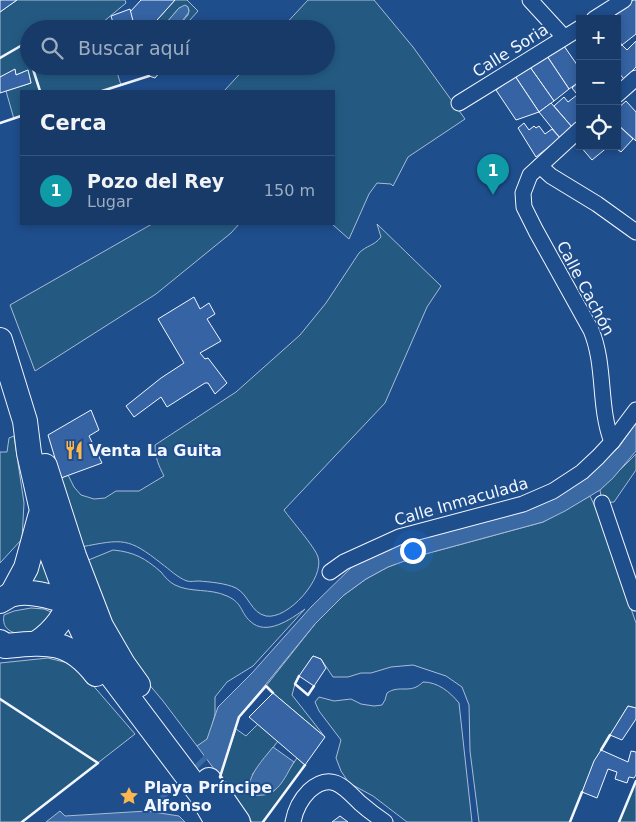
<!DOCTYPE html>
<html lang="es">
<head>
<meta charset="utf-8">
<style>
  body { margin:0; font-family:"DejaVu Sans",sans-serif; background:#20416f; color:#f1f3f6 }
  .controls { position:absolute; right:15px; top:15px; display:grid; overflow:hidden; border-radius:0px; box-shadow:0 2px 8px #0003 }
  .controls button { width:45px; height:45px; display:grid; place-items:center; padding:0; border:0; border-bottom:1px solid #36547d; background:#173a69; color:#f1f3f6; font:25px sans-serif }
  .you { position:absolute; left:412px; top:550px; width:18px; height:18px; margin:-12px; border:4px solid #fff; border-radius:50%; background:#1a73e8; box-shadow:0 0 0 8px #1a73e833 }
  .badge { display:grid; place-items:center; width:32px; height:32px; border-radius:50%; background:#ffb74d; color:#fff; font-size:16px; font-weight:700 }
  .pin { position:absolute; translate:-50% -41px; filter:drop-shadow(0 1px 2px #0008) }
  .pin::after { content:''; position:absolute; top:26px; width:18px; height:15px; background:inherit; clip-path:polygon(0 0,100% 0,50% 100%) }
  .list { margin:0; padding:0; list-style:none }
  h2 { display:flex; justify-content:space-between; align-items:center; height:65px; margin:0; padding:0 20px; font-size:21px }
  h2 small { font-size:16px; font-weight:400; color:#9eadc0 }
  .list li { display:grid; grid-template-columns:32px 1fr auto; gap:15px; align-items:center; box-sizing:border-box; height:70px; padding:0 20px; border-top:1px solid #36547d }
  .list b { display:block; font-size:19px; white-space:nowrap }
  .list p { margin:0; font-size:16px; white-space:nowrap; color:#9eadc0 }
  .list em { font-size:16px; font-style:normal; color:#9eadc0 }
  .icon { flex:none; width:28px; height:28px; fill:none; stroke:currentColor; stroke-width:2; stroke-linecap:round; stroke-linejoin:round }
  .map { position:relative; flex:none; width:636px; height:822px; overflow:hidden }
  .search { position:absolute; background:#173a69; box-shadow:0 2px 8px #0003; left:20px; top:20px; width:315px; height:55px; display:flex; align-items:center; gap:12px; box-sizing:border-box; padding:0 18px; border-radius:28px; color:#9eadc0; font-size:19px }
  .panel { position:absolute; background:#173a69; box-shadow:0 2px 8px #0003; left:20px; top:90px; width:315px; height:135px; border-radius:0px }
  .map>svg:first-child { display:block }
  .green { fill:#245a82; stroke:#a8bbd7 }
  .water { fill:#3b69a3; stroke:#a8bbd7 }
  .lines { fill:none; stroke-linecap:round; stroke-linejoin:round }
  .stream { stroke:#3b69a3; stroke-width:5 }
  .building { fill:#3563a3; stroke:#f2f6ff }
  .minor-casing { stroke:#f2f6ff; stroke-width:17 }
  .trunk-casing { stroke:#f2f6ff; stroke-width:26 }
  .minor { stroke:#1f4e8c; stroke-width:15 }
  .trunk { stroke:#1f4e8c; stroke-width:24 }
  .wall { stroke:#f2f6ff; stroke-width:2.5 }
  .labels { text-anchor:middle; stroke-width:4; stroke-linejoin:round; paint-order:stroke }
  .street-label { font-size:16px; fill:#f2f6ff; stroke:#1f4e8c }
  .poi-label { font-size:16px; font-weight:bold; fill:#f2f6ff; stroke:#1f4e8c; text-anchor:start }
</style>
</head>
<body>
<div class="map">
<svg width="636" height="822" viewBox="0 0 636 822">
  <rect width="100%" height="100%" fill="#1f4e8c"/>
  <g class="green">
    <polygon points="17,0 125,0 126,3 103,22 105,29 29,29 29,66 115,66 121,85 102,91 21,91 21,116 14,119 6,91 31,83 28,70 16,75 15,70 0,77 0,12"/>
    <polygon points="175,0 187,0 198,11 182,29 176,29 188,15 189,10 187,6 179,8 161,29 149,29"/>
    <polygon points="308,0 374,0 413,47 465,119 408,157 393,186 391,184 377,183 369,194 349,239 332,224 334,224 334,91 224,91 247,66 326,66 326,29 281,29"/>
    <polygon points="152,224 239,224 231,233 156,294 35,371 10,305"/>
    <path d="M377,224l64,62 -14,21 -42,96 -101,107c7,10 31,37 34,47 7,21 -30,63 -52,59 -15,-3 -17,-21 -30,-28 -11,-5 -26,-6 -37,-7 -4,0 -9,1 -12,0 -9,-3 -18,-12 -25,-17 -34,-27 -39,-25 -81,-17l-20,-69 7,-3 6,12 7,8 13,4 11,-1 11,-7h23l25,-15c-5,-10 -9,-18 -9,-31l81,-53 64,-57 26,-32 33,-50c8,-8 15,-7 22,-16z"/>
    <polygon points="14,436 24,503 22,539 0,563 0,452 7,452 9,438"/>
    <polygon points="636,454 636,470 614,502 602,503 600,490"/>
    <polygon points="590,496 597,511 636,623 636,708 628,706 595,761 570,822 479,822 470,751 469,705 462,687 446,676 413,665 391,667 371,673 361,673 348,677 333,677 321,659 313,656 295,684 292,695 325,737 273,693 266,686 315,624 344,595 366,579 388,567 418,556 543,522"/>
    <path d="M113,550c21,2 32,8 48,22 4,5 8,10 14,13 16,8 35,3 52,11 16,7 13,16 23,25 16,16 41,-2 55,-12l-52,57 -26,16 -12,15v17l-4,16 -4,10 -10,6 -34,-45 -21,-25 -21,-33 -35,-82z"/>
    <polygon points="41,554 51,586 28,586"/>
    <path d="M31,608l13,1 7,3v4c-4,4 -9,11 -14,14 -13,7 -37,5 -33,-15l10,-4z"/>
    <polygon points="48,658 68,663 84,675 135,734 22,822 0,822 0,663"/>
    <path d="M423,682c15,0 27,10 36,21l13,119h-65l-34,-26 -24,-13 -8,-12 -5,-13 5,-18 -22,-29 -4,-9 4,-5 15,4 17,-2 10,5 13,2 8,-1 3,-5 2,-7c13,-9 23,2 36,-11z"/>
    <polygon points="258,724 278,741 252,775 274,791 297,758 305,765 263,822 252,822 220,777 236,729 246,736"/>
    <polygon points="636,781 636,822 619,822"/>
  </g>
  <g class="water">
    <polygon points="185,5 188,7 189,12 176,29 161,29 179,8"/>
    <polygon points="636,423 636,451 613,478 600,490 565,511 543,522 418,556 388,567 366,579 344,595 315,624 239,717 220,777 197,746 207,739 218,707 252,673 311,607 359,560 377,551 586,477 619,447"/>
    <path d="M273,747l21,15c-10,16 -16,36 -39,33 -2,-3 -5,-6 -5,-10 -1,-11 16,-29 23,-38z"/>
    <polygon points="60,811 65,816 147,811 179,816 185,822 46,822"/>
  </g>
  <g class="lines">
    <g class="stream">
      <polyline points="192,771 209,754"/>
      <polyline points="147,811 182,780"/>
    </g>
  </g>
  <g class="building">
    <polygon points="0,0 17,0 0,12"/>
    <polygon points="141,0 175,0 149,29 135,29 130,12"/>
    <polygon points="633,0 636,0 636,34 622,45 617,38 617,19 606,19"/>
    <polygon points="130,9 135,29 115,29 111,16"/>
    <polygon points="636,41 636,67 624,79 617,71 617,48 622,45 627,50"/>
    <polygon points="564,46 580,69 580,81 569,89 547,56"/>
    <polygon points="547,56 569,89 554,101 530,67"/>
    <polygon points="149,66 165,66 155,78 149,76 147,68"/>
    <polygon points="530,67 554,101 539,112 515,76"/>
    <polygon points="15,69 16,75 28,70 31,83 0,93 0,77"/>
    <polygon points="515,76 539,112 516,120 496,90"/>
    <polygon points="580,81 580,98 572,88"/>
    <polygon points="577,95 580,98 580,119 572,127 554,106 564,97 568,102"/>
    <polygon points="626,101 636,112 636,141 617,124 617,109"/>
    <polygon points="551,103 572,127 560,138 539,112"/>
    <polygon points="524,123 529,130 534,126 536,128 539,126 545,134 552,129 560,138 536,157 518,128"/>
    <polygon points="617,124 633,139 621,152 613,146 617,146"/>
    <polygon points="580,146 609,146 592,160"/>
    <polygon points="194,297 200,309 209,303 215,314 207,319 221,341 200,353 205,359 208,358 227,383 215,394 208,383 205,383 167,407 161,397 134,417 126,406 161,378 184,363 158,319"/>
    <polygon points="91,410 99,430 89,436 102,463 61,478 48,435"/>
    <polygon points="313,656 321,659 326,668 314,686 299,676"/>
    <polygon points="273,693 325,737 305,765 249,717"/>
    <polygon points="628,706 636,708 636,719 622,740 610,735"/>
    <polygon points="601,750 628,762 631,751 636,752 636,775 634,778 629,777 627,783 615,779 617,772 608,769 597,798 582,792 594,761"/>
    <polygon points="340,816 348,822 332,822"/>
  </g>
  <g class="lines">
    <g class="minor-casing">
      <g id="minor">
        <polyline points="530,0 564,37"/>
        <polyline points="594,19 624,0"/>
        <polyline points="617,95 636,78"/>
        <polyline points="459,103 580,28"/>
        <path d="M580,129l-50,46 -7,18 1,14 12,24 55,99c15,36 7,76 21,112"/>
        <polyline points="540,166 551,176 597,204 636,232"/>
        <polyline points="602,503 636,603"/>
        <polyline points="330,572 344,562 399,537 523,504 553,491 582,472 598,457 612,442 636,410"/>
        <path d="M293,822c2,-11 8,-23 16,-31 22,-20 35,-4 51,12 8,7 16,13 25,19"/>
      </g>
    </g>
    <g class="trunk-casing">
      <g id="trunk">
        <polyline points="0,340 25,421 29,453 52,555 70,604 90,647 200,793 217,822"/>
        <polyline points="45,466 74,556 101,626 123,664 138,685"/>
        <polyline points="12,594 26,568 40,517"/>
        <path d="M0,601c3,-2 7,-4 10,-6 19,-7 54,4 70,14"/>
        <path d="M0,642l5,4c42,-4 64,-7 91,28"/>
        <path d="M37,643c18,-12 30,-29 36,-50"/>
        <polyline points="209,780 238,822"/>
      </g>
    </g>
    <use href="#minor" class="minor"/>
    <use href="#trunk" class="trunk"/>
    <g class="wall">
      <polyline points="0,58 24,44 29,58"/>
      <polyline points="32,66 40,91"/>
      <polyline points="102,91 149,76"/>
      <polyline points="0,123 21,116"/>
      <polyline points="299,676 295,684 308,695 314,686"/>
      <polyline points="0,699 98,763 22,822"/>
      <polyline points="601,750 610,735"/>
      <polyline points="222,779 220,777 239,717 266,686 273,693"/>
      <polyline points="263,822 305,765"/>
      <polyline points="570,822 582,792"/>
      <polyline points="619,822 636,781"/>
    </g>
  </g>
  <defs>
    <g id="restaurant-bare" transform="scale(1.5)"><path d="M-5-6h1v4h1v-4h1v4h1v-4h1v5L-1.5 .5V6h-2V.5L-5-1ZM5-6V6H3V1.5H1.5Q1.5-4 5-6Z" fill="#ffb74d" stroke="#1f4e8c" stroke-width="2.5" paint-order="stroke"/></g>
    <g id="sight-bare" transform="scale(1.5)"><path d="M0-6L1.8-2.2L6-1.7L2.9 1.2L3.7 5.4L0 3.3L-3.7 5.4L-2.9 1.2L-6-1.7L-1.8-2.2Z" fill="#ffb74d" stroke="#1f4e8c" stroke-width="2.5" paint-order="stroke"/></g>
  </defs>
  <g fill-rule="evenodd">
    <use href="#restaurant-bare" x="74" y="450"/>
    <use href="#sight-bare" x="129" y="796"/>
  </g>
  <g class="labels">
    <g class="street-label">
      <text transform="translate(510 50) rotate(-32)" y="6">Calle Soria</text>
      <text transform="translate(586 288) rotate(62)" y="6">Calle Cachón</text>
      <text transform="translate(461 501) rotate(-16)" y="6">Calle Inmaculada</text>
    </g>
    <g class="poi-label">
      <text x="89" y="456">Venta La Guita</text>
      <text x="144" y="793">Playa Príncipe<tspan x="144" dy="18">Alfonso</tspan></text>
    </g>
  </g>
</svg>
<div class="controls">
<button>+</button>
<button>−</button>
<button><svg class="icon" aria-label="locate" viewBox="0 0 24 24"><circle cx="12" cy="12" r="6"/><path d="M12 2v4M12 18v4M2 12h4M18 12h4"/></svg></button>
</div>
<div class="you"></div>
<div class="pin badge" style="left:493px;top:195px;background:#0f9aa8">1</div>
<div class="search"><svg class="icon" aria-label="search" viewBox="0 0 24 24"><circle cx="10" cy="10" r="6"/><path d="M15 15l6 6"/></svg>Buscar aquí</div>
<section class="panel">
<h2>Cerca<small></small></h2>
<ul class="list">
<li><span class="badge" style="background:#0f9aa8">1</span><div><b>Pozo del Rey</b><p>Lugar</p></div><em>150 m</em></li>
</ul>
</section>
</div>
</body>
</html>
